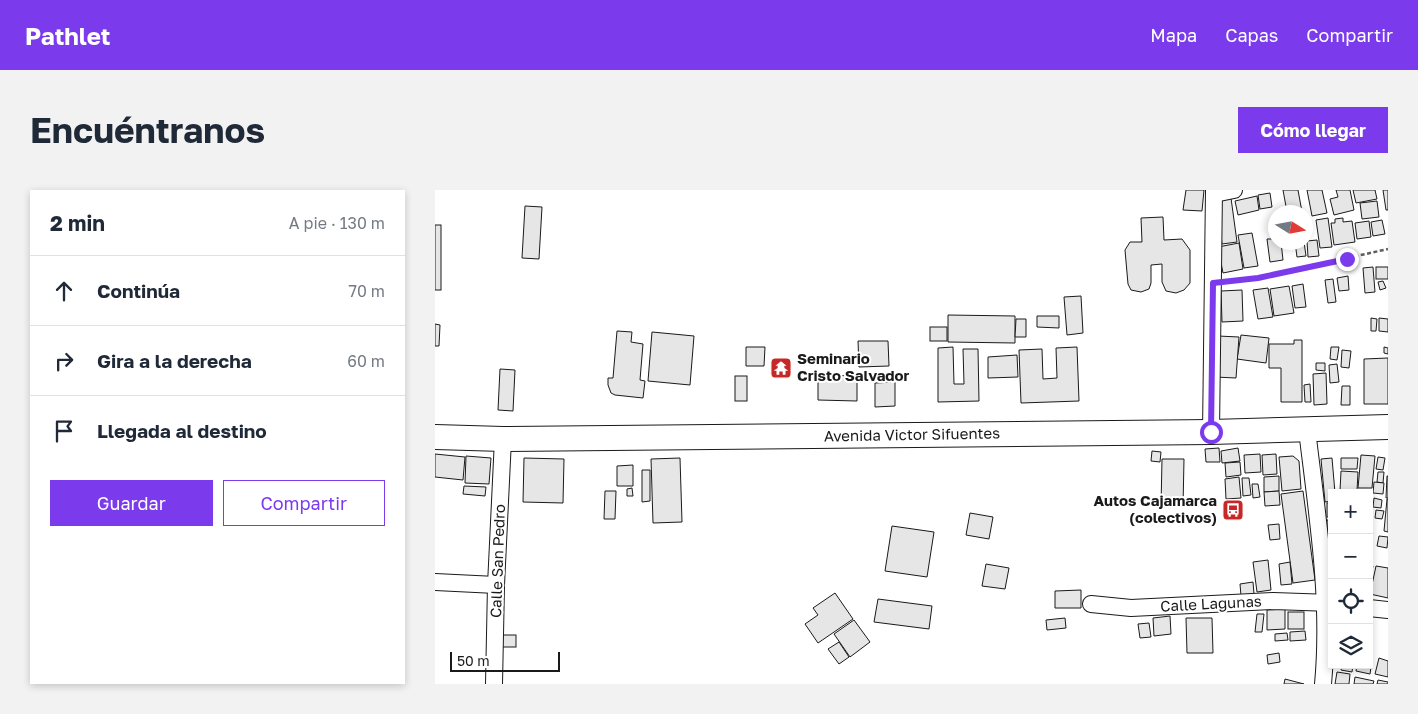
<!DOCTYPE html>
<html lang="es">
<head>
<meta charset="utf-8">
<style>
  body { margin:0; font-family:"Golos Text",sans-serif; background:#f2f2f3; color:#1f2937 }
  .controls { position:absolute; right:15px; bottom:15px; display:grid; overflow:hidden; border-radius:0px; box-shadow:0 2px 8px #0003 }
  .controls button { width:45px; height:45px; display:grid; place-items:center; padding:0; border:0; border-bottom:1px solid #e0e1e3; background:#fff; color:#1f2937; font:25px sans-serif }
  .compass { position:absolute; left:833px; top:15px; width:45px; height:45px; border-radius:50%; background:#fff; box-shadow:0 2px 8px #0003; rotate:101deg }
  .scale { position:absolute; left:15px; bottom:12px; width:110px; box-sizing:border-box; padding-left:5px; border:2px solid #1a1a1a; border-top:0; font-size:14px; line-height:18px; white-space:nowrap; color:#1a1a1a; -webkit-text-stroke:4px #fff; paint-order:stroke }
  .stop { position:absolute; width:15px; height:15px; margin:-11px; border:4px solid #7c3aed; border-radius:50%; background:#fff }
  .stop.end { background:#7c3aed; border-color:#fff; box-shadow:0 1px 5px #0008 }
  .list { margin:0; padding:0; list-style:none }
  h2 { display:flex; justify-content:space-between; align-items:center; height:65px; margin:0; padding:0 20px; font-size:21px }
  h2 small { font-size:16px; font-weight:400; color:#747a83 }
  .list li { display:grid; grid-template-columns:32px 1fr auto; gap:15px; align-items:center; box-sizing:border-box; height:70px; padding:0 20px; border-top:1px solid #e0e1e3 }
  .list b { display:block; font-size:19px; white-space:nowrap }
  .list em { font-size:16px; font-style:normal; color:#747a83 }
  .actions { display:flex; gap:10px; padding:15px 20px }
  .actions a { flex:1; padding:11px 0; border:1px solid #7c3aed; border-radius:0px; text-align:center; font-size:18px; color:#7c3aed }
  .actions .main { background:#7c3aed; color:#fff }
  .icon { flex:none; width:28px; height:28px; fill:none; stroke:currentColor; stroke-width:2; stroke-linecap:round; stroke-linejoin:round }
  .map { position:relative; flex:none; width:953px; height:494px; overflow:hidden; border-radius:0px }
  header { display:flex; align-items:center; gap:30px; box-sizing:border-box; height:70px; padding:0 25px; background:#7c3aed; color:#fff }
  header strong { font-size:24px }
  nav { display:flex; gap:28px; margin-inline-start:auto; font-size:18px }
  .intro { display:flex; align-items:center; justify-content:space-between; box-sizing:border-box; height:120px; padding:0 30px }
  h1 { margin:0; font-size:35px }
  .button { padding:12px 22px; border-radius:0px; background:#7c3aed; color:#fff; font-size:18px; font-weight:700 }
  main { display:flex; gap:30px; padding:0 30px }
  aside { flex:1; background:#fff; border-radius:0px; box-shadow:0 2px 8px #0003 }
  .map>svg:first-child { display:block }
  .building { fill:#e6e6e6; stroke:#1a1a1a }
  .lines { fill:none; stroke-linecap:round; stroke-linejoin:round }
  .minor-casing { stroke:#1a1a1a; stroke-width:18 }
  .highway-casing { stroke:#1a1a1a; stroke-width:26 }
  .path { stroke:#5f5f5f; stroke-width:2.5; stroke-dasharray:4 2.5; stroke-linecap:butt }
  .minor { stroke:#fff; stroke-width:16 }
  .highway { stroke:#fff; stroke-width:24 }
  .route { stroke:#7c3aed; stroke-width:6 }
  .labels { text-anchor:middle; stroke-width:4; stroke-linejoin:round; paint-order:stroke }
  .poi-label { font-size:15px; font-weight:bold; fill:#1a1a1a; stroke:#fff; text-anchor:start }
  .street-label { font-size:15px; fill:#1a1a1a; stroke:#fff }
</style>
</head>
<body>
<header>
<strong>Pathlet</strong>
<nav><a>Mapa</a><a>Capas</a><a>Compartir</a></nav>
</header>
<div class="intro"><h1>Encuéntranos</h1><a class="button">Cómo llegar</a></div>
<main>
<aside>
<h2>2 min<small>A pie · 130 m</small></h2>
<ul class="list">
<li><svg class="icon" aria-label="ahead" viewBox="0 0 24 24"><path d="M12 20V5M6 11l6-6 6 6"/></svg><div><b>Continúa</b></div><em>70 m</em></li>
<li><svg class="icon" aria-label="right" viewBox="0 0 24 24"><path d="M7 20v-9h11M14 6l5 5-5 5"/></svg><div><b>Gira a la derecha</b></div><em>60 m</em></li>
<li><svg class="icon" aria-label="arrive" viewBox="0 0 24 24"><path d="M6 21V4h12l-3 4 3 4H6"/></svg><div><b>Llegada al destino</b></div></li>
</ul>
<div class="actions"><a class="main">Guardar</a><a>Compartir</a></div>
</aside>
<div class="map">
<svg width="953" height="494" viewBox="0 0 953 494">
  <rect width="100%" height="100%" fill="#fff"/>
  <g class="building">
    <polygon points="751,0 769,0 767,21 748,20"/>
    <polygon points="848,0 863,0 867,22 852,22"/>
    <polygon points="872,0 887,0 892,23 877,26"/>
    <polygon points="901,0 915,0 919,20 899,25 895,9 903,7"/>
    <polygon points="918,0 940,0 942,9 921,13"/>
    <polygon points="948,0 953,0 953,20 951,20"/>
    <polygon points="835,3 837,17 825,19 823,5"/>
    <polygon points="822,6 824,20 803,25 800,11"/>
    <polygon points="796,8 802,52 787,54 782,10"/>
    <polygon points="942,11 944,27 927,29 925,13"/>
    <polygon points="90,16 107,17 104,69 87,68"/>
    <polygon points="728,27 729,50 747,49 755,60 755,93 749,100 741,103 731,101 727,92 727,74 716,75 716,93 714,99 706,102 696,100 693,94 690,60 695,52 707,52 706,28"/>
    <polygon points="893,28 897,57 885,58 881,30"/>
    <polygon points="908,28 908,32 917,31 920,52 899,55 896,33 900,33 900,29"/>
    <polygon points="947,30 950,44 938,46 936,32"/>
    <polygon points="934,31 936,47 922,49 920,33"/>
    <rect x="0" y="35" width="6" height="65"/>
    <polygon points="817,43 823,76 809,78 803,45"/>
    <polygon points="832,49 841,49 841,52 846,52 848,70 835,72"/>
    <polygon points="882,50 884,66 873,67 872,51"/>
    <polygon points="860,52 869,52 871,66 862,67"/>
    <polygon points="804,53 808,79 788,83 783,57"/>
    <polygon points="938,77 940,102 930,103 928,78"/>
    <rect x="941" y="77" width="12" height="12"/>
    <polygon points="913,86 914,100 904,101 902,88"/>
    <polygon points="898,89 901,112 893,113 890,90"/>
    <polygon points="948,91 951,98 945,100 943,92"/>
    <polygon points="868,94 871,117 860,118 857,96"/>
    <polygon points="854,96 859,123 839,126 835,99"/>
    <polygon points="833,98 838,127 823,129 818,100"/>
    <polygon points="807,100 808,131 787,132 786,101"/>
    <polygon points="646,106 648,143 632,145 629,107"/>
    <polygon points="513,125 580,126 580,153 513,152"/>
    <polygon points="602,126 624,126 624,138 602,137"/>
    <polygon points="936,128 942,129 941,141 936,141"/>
    <polygon points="944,128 953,129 953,142 944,141"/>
    <polygon points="581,129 591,129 591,147 580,147"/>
    <polygon points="0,134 5,135 4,156 0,156"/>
    <rect x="495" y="137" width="17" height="14"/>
    <polygon points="182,141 197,142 196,152 208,154 205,190 210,191 208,208 180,205 176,203 173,195 173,188 178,188"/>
    <polygon points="217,142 259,146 255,195 213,191"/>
    <polygon points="806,145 834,148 831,173 802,169"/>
    <polygon points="783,146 804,147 801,188 780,187"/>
    <polygon points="859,150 867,150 867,212 846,212 846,178 834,178 834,154 859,154"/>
    <polygon points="423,151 453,151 454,176 424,177"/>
    <polygon points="311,157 330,157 329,176 311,176"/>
    <polygon points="518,157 519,194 529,194 528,159 543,159 544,211 503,212 503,158"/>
    <polygon points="642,157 644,211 586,213 584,160 607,159 608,189 622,188 621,158"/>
    <polygon points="896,157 904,157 902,170 895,169"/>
    <polygon points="949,157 953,158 953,164 949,163"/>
    <polygon points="907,160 916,161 914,178 906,177"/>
    <polygon points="582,165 583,187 553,188 553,167"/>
    <polygon points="953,168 953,214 929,214 929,169"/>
    <polygon points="881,173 890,173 890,181 881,180"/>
    <polygon points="902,174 904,192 895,193 894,175"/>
    <polygon points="65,179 80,180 78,221 63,220"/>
    <polygon points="891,183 892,214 879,215 878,184"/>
    <polygon points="383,185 422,186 422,211 383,210"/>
    <rect x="300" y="186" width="12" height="25"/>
    <polygon points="460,192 460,216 440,217 440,193"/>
    <polygon points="875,194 876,212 870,212 869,195"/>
    <polygon points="907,196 915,196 915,215 906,215"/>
    <polygon points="784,258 785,272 771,272 770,259"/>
    <polygon points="803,258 805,271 787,273 786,261"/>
    <polygon points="717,261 726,262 725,272 716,271"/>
    <polygon points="0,264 30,267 28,290 0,287"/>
    <polygon points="825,264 826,282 810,283 809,265"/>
    <polygon points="841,264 842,284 828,285 827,265"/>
    <polygon points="926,265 940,266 937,298 923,298"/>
    <polygon points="31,266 56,268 54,294 30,293"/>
    <polygon points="858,266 864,271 866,299 847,301 844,267"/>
    <polygon points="943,267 950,268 948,280 941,279"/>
    <polygon points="89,268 129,269 128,313 88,312"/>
    <polygon points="245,268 247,332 218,333 216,269"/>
    <polygon points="897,268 900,303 897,303 897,311 890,312 886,269"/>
    <polygon points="906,268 923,268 922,279 906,279"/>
    <polygon points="727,269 749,269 748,317 726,317"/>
    <polygon points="805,272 806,285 791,287 790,273"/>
    <polygon points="198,275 198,296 182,296 182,276"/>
    <polygon points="207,280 215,280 215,311 207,312"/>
    <polygon points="906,281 923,282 922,301 905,301"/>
    <polygon points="943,282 949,282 948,293 942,292"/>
    <polygon points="844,286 844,301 829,302 829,287"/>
    <polygon points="952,286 953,286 953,308 951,308"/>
    <polygon points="804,287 806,308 791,309 790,289"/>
    <polygon points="807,288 814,288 816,305 808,306"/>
    <polygon points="939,292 949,293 948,304 938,303"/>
    <polygon points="817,294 823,294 825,307 818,308"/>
    <polygon points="29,296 51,297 50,306 28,304"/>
    <polygon points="197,298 198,306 192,306 192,299"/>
    <polygon points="170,301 181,301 180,329 169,329"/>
    <polygon points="844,301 845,315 830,316 829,302"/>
    <polygon points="868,301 880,390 858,393 846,304"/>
    <polygon points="939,308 947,310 946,318 938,317"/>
    <polygon points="952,309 953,309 953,342 949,341"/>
    <rect x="892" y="313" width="5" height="14"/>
    <polygon points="941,320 949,321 947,329 940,328"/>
    <polygon points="535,323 558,327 554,349 531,345"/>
    <rect x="892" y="330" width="5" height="13"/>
    <polygon points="844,334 845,349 835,350 833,335"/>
    <polygon points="457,336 499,342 492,387 450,381"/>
    <polygon points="944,346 953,347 952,358 942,356"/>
    <polygon points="833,370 836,400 822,402 818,372"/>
    <polygon points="855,372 857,394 846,395 844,374"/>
    <polygon points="551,374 574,378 570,399 547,396"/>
    <polygon points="934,375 938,376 934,392"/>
    <polygon points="941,376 953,378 953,408 935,404"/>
    <polygon points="818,392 819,404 806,406 805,394"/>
    <polygon points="646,400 646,418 620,418 620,401"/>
    <polygon points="400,403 418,429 383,453 370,434 383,425 378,418"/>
    <polygon points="443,409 497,416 494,439 439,432"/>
    <polygon points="850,419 850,439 832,440 832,420"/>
    <rect x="853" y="422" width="16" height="17"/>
    <polygon points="822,424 829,424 827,442 820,442"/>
    <polygon points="735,426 736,444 719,446 718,428"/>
    <polygon points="630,428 631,438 612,440 611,430"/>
    <polygon points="751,428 777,428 778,463 752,463"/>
    <polygon points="419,430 435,452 415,467 399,444"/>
    <polygon points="714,433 716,447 705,448 703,434"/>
    <polygon points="870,441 871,450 855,451 855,442"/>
    <polygon points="852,443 853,450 840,451 840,444"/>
    <rect x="66" y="445" width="15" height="12"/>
    <polygon points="404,452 414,467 404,474 393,459"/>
    <polygon points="844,463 845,472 833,474 832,465"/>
    <polygon points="944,468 953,471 953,487 940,484"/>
    <polygon points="934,470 937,470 935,484 921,481 922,475 934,475"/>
    <polygon points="907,475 918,475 917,482 906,480"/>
    <polygon points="902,482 915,484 914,494 900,494"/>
    <polygon points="920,487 939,491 938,494 919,494"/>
    <polygon points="850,489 869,494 849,494"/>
    <polygon points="943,490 953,492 953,494 942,494"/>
  </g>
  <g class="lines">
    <g class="minor-casing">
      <g id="minor">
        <polyline points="779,4 799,0"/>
        <path d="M872,240c10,84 24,169 16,254"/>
        <polyline points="776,242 779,0"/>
        <polyline points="0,392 61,395"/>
        <polyline points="656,414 696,418 838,411 897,413"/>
        <polyline points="934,418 953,420"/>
        <polyline points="59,494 61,395 68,249"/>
      </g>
    </g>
    <g class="highway-casing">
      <polyline id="highway" points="0,247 68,249 776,242 953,237"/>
    </g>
    <polyline class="path" points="792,92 823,88 953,59"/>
    <use href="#minor" class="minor"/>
    <use href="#highway" class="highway"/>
  </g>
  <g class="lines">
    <polyline class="route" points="776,242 778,93 823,88 912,69"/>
  </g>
  <defs>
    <g id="temple-square" transform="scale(1.125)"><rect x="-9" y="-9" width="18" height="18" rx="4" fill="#c62828" stroke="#fff"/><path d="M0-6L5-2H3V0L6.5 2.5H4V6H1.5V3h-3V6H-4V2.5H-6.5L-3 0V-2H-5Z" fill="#fff"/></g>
    <g id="bus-square" transform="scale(1.125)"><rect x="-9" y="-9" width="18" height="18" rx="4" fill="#c62828" stroke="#fff"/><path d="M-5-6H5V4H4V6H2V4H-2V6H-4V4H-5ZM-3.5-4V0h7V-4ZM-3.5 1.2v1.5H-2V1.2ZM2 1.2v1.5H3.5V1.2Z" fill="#fff"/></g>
  </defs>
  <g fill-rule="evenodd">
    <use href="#temple-square" x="346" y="178"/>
    <use href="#bus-square" x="798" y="320"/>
  </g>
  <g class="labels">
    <g class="poi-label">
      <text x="362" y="174">Seminario<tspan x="362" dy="17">Cristo Salvador</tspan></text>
      <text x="782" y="316" text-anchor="end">Autos Cajamarca<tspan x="782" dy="17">(colectivos)</tspan></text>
    </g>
    <g class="street-label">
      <text transform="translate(477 245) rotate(-1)" y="5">Avenida Victor Sifuentes</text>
      <text transform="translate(63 371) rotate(-88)" y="5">Calle San Pedro</text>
      <text transform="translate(776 414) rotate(-3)" y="5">Calle Lagunas</text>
    </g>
  </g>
</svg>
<div class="controls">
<button>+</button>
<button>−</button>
<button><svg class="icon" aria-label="locate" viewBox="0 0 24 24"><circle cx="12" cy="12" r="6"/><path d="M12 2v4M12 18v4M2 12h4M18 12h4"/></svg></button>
<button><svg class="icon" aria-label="layers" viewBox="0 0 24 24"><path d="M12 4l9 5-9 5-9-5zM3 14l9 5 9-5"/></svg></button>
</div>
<svg class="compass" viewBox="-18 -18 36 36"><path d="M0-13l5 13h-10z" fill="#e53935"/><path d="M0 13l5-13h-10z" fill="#747a83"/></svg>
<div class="scale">50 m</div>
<div class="stop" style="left:776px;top:242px"></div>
<div class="stop end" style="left:912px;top:69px"></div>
</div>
</main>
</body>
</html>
